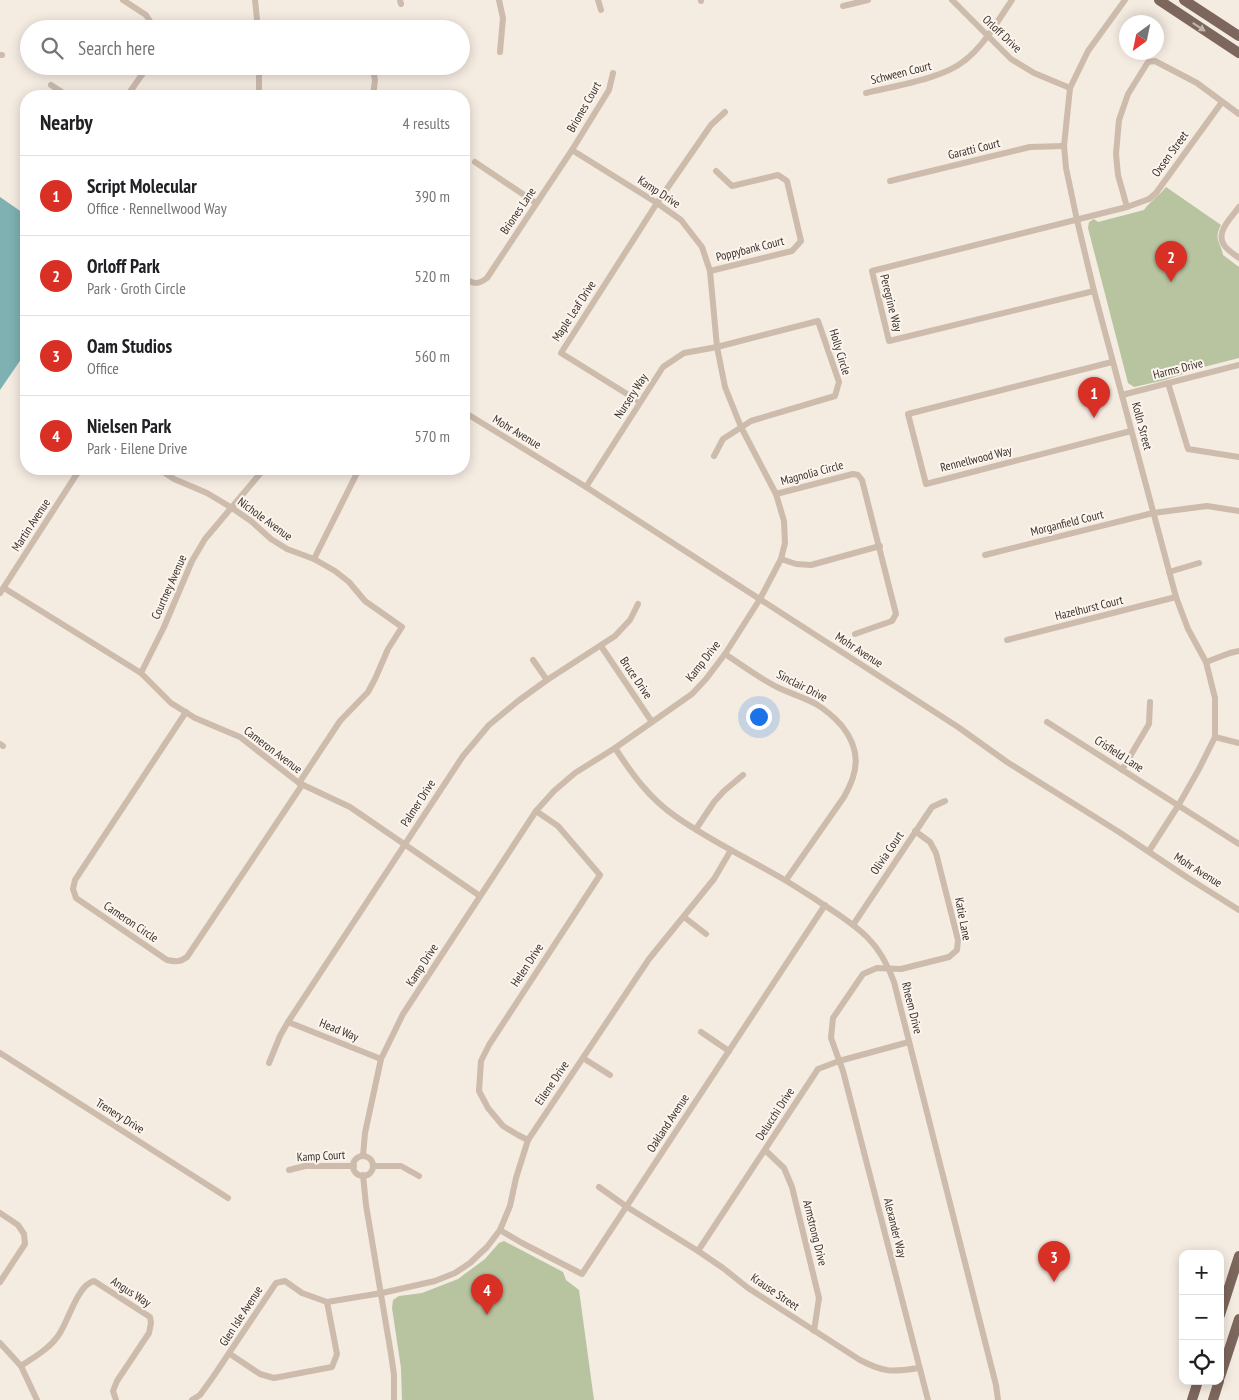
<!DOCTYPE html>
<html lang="en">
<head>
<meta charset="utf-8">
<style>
  body { margin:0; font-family:"PT Sans Narrow",sans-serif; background:#f2f2f2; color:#202124 }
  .controls { position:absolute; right:15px; bottom:15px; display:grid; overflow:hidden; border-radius:10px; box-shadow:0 2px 12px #0003 }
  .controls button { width:45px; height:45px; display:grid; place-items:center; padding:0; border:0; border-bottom:1px solid #e0e0e0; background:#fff; color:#202124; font:25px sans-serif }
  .compass { position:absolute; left:1119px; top:15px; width:45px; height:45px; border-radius:50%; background:#fff; box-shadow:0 2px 12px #0003; rotate:213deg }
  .you { position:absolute; left:758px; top:716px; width:18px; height:18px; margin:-12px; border:4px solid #fff; border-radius:50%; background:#1a73e8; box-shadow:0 0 0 8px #1a73e833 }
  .badge { display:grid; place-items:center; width:32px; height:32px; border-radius:50%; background:#d93025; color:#fff; font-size:16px; font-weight:700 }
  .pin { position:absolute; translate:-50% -41px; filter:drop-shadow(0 1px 2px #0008) }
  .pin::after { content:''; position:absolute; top:26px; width:18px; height:15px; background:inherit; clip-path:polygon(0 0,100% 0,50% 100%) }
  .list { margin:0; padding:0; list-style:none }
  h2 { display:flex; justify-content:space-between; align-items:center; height:65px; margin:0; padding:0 20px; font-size:21px }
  h2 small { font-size:16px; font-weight:400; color:#757577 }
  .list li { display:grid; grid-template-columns:32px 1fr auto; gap:15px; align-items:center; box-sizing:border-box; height:80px; padding:0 20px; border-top:1px solid #e0e0e0 }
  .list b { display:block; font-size:19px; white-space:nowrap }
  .list p { margin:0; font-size:16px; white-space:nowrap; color:#757577 }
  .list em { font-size:16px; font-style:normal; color:#757577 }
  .icon { flex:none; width:28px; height:28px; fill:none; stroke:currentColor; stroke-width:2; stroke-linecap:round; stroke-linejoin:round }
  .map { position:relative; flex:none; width:1239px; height:1400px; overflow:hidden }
  .search { position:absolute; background:#fff; box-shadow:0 2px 12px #0003; left:20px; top:20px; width:450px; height:55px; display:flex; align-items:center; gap:12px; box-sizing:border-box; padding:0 18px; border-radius:28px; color:#757577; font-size:19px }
  .panel { position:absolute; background:#fff; box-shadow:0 2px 12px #0003; left:20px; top:90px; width:450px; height:385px; border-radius:20px }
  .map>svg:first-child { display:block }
  .green { fill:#b8c4a0 }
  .water { fill:#7fb0b2 }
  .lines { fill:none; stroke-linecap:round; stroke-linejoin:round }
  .minor { stroke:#cdbbac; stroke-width:6 }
  .primary { stroke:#7d675c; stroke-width:10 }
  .oneway { fill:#c2b5ac }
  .labels { text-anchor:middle; stroke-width:4; stroke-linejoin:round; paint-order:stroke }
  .street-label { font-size:12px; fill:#3b302b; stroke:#fbf5ee }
</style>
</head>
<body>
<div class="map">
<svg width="1239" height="1400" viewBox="0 0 1239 1400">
  <rect width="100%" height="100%" fill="#f4ebe1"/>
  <g class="green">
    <path d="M1166,187l55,38c-8,15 0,17 2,30l16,12v91l-39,10 -35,12 -31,7 -6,-4 -40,-155 1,-6 5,-3 4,3 46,-12c6,-9 15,-14 22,-23z"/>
    <polygon points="504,1241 563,1272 566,1280 579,1290 594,1400 402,1400 401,1368 392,1308 393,1300 399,1296 422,1293 458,1279 485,1259 499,1243"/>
  </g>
  <polygon class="water" points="0,197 26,215 26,352 0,390"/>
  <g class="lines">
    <g class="minor">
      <polyline points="123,0 146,15 155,29"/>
      <polyline points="255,0 258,29"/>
      <polyline points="400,0 401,4"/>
      <polyline points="499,0 503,18 500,52"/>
      <polyline points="598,0 601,10"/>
      <polyline points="701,0 701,1"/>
      <polyline points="952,0 1011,59 1034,73 1070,88"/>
      <polyline points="1125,0 1088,51 1070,88 1064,146 1066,168 1077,220 1094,291 1176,597 1188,629 1206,662 1215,698 1215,737 1199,769 1178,806 1149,851"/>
      <polyline points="843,6 868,0"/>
      <polyline points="0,55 2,55"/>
      <polyline points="259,66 259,96"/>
      <polyline points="372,66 375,80 373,96"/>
      <polyline points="51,85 68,96"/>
      <path d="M866,93c28,-7 76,-14 98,-32 20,-15 34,-41 48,-61"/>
      <polyline points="127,96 148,66"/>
      <polyline points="475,162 536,203"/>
      <polyline points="890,181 1030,147 1064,146"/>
      <polyline points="1127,207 1149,199 1156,193 1222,102"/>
      <path d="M1239,207c-7,10 -24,25 -15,38 3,5 10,9 15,13"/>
      <polyline points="710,271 792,251 801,241 787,181 778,175 732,186 716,171"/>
      <path d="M464,278c9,6 14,7 23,0l85,-128 37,-60 4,-17"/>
      <polyline points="1094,291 889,341 872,271 1127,207 1118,175 1116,154 1119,120 1128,94 1148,62 1155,61 1197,83 1239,114"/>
      <polyline points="1112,362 908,414 926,484 1131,431"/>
      <polyline points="1168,383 1188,449 1239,457"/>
      <polyline points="1122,395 1239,365"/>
      <polyline points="640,402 561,353 657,203 711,125 725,112"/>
      <polyline points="464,412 586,487 958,727 1007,762 1119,832 1188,878 1239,910"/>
      <polyline points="159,469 174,479 207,493 232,508 251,521 271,539 287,549 314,559 335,571 349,582 365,601 402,627 388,649 375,679 368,692 340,721 299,783"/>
      <polyline points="586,487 663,367 684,353 717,347 818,321 839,382 835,396 751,421 723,439 714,456"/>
      <polyline points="776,494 853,474 858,475 862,480 896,614 892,621 855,634"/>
      <polyline points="985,555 1153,513 1207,506 1239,511"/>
      <polyline points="314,559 359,469"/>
      <polyline points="781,559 796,564 811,565 880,546"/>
      <polyline points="1169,572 1199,563"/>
      <polyline points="4,588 141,673 171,703 195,718 240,737 299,783 350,807 480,896"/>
      <polyline points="0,593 80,469"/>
      <polyline points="1007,640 1176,597"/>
      <polyline points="601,646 652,722"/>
      <path d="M725,654c17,11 34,24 52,33 12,6 26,10 39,17 10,6 18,13 26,22 19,24 17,45 2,71l-58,83"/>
      <polyline points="533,660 547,680"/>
      <polyline points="1206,662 1230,653 1239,651"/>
      <polyline points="141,673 164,627 192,561 205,539 264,469"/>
      <path d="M186,712l-111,168 -2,9 3,9 91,62c9,2 13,2 20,-3l115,-172"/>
      <polyline points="1047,722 1239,844"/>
      <polyline points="1215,737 1239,743"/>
      <polyline points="0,744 3,746"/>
      <path d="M615,748c17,26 34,50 60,68 34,24 72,42 108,63 12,7 24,15 35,22 17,11 35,22 49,36 13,13 21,28 27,45l102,403 2,15"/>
      <polyline points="1122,770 1149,724 1150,702"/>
      <polyline points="696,829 714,802 724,791 743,775"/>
      <polyline points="915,831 930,842 936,853 958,940 957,950 949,957 901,969 877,968 863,974 833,1018 831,1038 843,1071 928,1400"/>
      <polyline points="684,917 706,934"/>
      <polyline points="853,925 932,807 945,801"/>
      <polyline points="288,1022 381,1059"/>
      <polyline points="701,1032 729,1051"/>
      <polyline points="0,1053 228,1198"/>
      <polyline points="583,1058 610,1075"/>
      <polyline points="269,1063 280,1036 288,1022 463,756 489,725 518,701 547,680 615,636 630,620 638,604"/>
      <polyline points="528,1140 518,1135 503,1126 488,1108 479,1091 481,1061 489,1045 600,875 558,826 536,811"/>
      <polyline points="765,1150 784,1168 792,1187 819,1298 814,1331"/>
      <polyline points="363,1156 365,1133 381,1059 403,1014 536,811 554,791 575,773 615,748 692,694 706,679 725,654 760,599 781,559 785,543 784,521 776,494 741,427 725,387 717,347 710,271 702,247 681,220 657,203 572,150"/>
      <circle cx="363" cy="1166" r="10"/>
      <polyline points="373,1166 401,1166 419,1176"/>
      <polyline points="289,1170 305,1166 354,1166"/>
      <polyline points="363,1175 366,1205 391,1354 394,1375 394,1400"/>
      <path d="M599,1187l28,20 71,44 25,17 25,20 112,72c25,13 32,12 59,8"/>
      <polyline points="0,1213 18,1225 24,1234 25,1244 0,1282"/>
      <polyline points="500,1230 522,1243 582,1274 825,905"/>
      <polyline points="698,1251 818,1069 839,1061 909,1042"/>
      <polyline points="0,1343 21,1366 37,1400"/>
      <polyline points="230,1354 260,1374 274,1378 332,1367 337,1354 327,1302"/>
      <path d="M21,1366c13,-9 28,-17 37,-30 10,-13 19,-51 36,-55l56,36 1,6 -2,10 -32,48 -4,10 3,9"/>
      <polyline points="192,1400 200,1395 213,1377 276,1283 285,1281 302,1293 327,1302 382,1293 435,1281 455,1273 470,1263 487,1247 500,1230 510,1206 516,1178 528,1140 649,959 714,879 731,850"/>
    </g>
    <g class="primary">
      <polyline points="1159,0 1239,53"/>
      <polyline points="1184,0 1239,36"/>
      <polyline points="1220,1315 1239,1256"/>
      <polyline points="1220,1377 1239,1319"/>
      <polyline points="1192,1400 1198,1381"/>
      <polyline points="1213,1400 1219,1381"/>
    </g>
  </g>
  <defs><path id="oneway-solid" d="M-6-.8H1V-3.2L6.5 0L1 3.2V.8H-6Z" transform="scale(1.25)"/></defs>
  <use class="oneway" href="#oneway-solid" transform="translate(1199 27) rotate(33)"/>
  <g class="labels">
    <g class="street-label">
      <text transform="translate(1002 34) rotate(43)" y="4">Orloff Drive</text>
      <text transform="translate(901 73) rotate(-14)" y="4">Schween Court</text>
      <text transform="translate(584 107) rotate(-60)" y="4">Briones Court</text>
      <text transform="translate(974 149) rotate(-14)" y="4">Garatti Court</text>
      <text transform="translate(1170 154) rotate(-54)" y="4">Oxsen Street</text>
      <text transform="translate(659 192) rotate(33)" y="4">Kamp Drive</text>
      <text transform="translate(518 211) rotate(-56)" y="4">Briones Lane</text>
      <text transform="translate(750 249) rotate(-14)" y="4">Poppybank Court</text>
      <text transform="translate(891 303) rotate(76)" y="4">Peregrine Way</text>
      <text transform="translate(574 311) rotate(-57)" y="4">Maple Leaf Drive</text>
      <text transform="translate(840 352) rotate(73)" y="4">Holly Circle</text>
      <text transform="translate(1178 369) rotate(-14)" y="4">Harms Drive</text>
      <text transform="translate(631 396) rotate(-57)" y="4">Nursery Way</text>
      <text transform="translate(1142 426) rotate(75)" y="4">Kolln Street</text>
      <text transform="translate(517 432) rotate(31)" y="4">Mohr Avenue</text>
      <text transform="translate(976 459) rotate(-14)" y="4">Rennellwood Way</text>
      <text transform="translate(812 473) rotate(-15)" y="4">Magnolia Circle</text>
      <text transform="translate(265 519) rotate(36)" y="4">Nichole Avenue</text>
      <text transform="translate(1067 523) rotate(-14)" y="4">Morganfield Court</text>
      <text transform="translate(31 525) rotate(-57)" y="4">Martin Avenue</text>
      <text transform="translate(169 587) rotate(-66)" y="4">Courtney Avenue</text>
      <text transform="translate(1089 608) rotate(-14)" y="4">Hazelhurst Court</text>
      <text transform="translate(859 650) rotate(33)" y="4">Mohr Avenue</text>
      <text transform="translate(703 661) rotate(-52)" y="4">Kamp Drive</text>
      <text transform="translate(636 678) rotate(56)" y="4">Bruce Drive</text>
      <text transform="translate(802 686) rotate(27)" y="4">Sinclair Drive</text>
      <text transform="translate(273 750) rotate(37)" y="4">Cameron Avenue</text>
      <text transform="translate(1119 754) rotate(33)" y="4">Crisfield Lane</text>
      <text transform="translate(418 803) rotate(-57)" y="4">Palmer Drive</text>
      <text transform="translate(887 853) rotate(-56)" y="4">Olivia Court</text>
      <text transform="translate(1198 870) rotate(32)" y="4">Mohr Avenue</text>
      <text transform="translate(963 919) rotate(79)" y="4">Katie Lane</text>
      <text transform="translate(131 922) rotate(34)" y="4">Cameron Circle</text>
      <text transform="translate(422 965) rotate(-57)" y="4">Kamp Drive</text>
      <text transform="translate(527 965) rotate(-57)" y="4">Helen Drive</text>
      <text transform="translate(912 1008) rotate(76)" y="4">Rheem Drive</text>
      <text transform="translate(339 1030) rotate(22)" y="4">Head Way</text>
      <text transform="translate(552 1083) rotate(-56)" y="4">Eilene Drive</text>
      <text transform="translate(775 1114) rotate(-57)" y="4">Delucchi Drive</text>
      <text transform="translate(120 1116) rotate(32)" y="4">Trenery Drive</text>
      <text transform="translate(668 1123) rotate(-57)" y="4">Oakland Avenue</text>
      <text transform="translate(321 1156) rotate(-3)" y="4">Kamp Court</text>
      <text transform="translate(895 1228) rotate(76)" y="4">Alexander Way</text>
      <text transform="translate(815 1233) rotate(76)" y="4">Armstrong Drive</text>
      <text transform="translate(131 1292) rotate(33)" y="4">Angus Way</text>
      <text transform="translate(775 1292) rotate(34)" y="4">Krause Street</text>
      <text transform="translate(241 1316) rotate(-57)" y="4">Glen Isle Avenue</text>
    </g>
  </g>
</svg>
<div class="controls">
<button>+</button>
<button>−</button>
<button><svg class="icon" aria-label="locate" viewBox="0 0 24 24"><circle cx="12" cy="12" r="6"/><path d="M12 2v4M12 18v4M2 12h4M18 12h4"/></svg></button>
</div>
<svg class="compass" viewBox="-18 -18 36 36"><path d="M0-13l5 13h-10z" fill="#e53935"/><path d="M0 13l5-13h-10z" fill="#757577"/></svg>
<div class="you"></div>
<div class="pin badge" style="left:1094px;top:418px">1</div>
<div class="pin badge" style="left:1171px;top:282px">2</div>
<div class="pin badge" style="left:1054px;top:1282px">3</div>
<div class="pin badge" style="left:487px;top:1315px">4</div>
<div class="search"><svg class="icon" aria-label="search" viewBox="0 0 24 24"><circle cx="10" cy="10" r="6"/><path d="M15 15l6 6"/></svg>Search here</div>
<section class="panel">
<h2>Nearby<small>4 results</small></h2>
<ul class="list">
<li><span class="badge">1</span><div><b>Script Molecular</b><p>Office · Rennellwood Way</p></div><em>390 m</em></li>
<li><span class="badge">2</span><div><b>Orloff Park</b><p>Park · Groth Circle</p></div><em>520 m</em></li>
<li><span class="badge">3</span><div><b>Oam Studios</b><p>Office</p></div><em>560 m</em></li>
<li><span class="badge">4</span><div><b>Nielsen Park</b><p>Park · Eilene Drive</p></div><em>570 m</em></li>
</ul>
</section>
</div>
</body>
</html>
